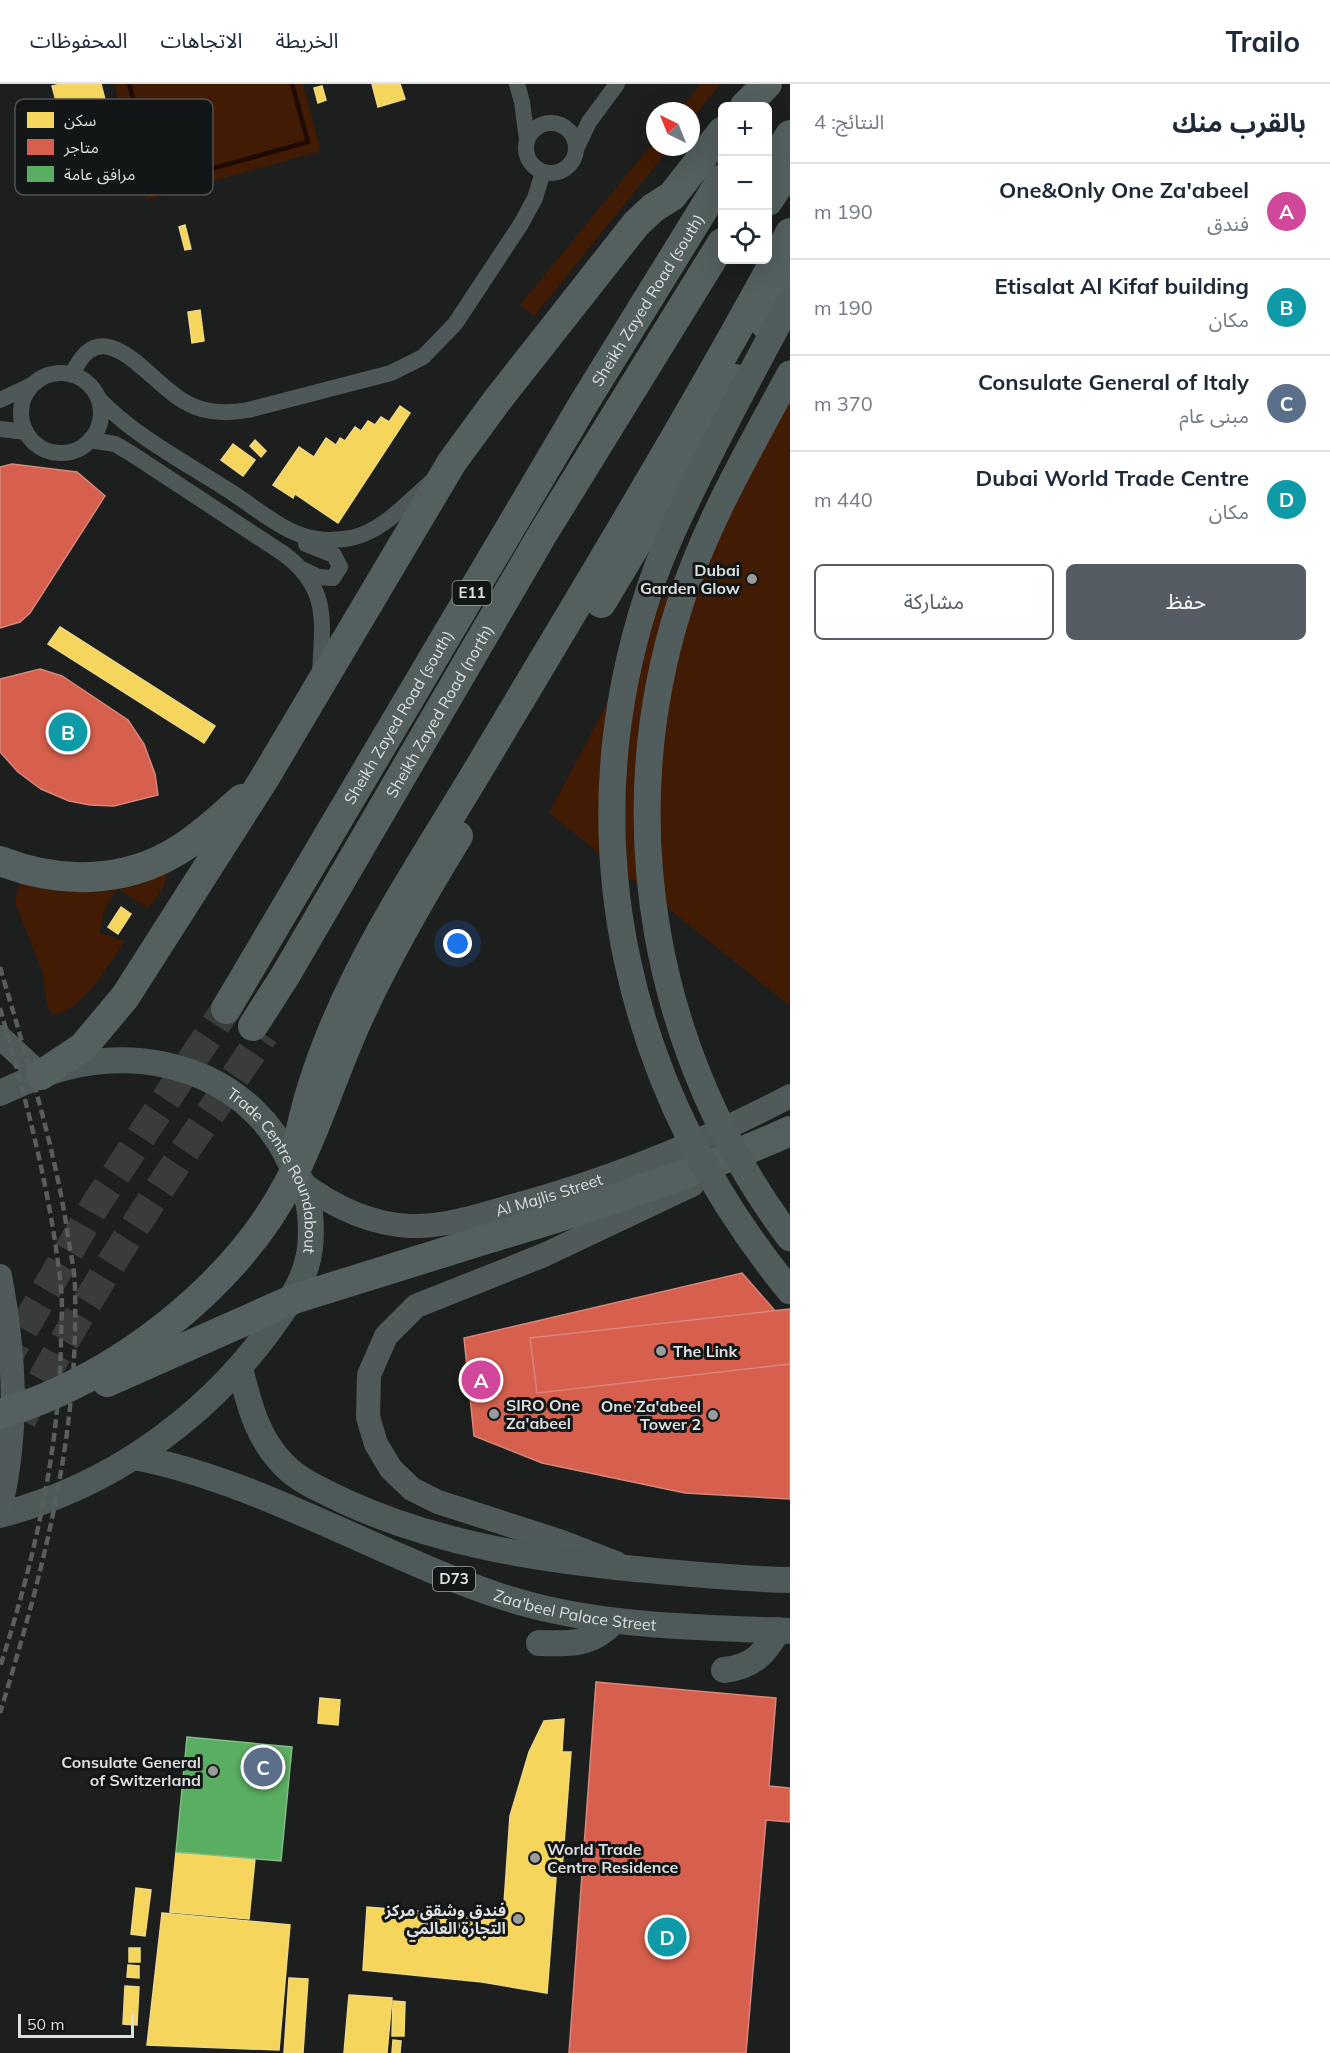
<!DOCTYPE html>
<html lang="ar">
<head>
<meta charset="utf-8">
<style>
  body { margin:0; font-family:Mulish,"Noto Sans Arabic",sans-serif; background:#f6f6f7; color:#1f2937; direction:rtl }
  .controls { position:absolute; right:18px; top:18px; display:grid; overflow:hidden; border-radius:9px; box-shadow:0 6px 24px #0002 }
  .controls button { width:54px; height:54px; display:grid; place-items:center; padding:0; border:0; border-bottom:2px solid #e0e1e3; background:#fff; color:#1f2937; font:30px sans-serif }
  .compass { position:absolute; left:646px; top:18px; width:54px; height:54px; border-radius:50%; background:#fff; box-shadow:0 6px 24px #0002; rotate:317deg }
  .scale { position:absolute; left:18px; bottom:15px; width:116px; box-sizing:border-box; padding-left:6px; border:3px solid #dddfdf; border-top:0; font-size:16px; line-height:21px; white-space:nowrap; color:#dddfdf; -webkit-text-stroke:4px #131616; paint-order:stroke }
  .you { position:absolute; left:458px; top:860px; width:21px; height:21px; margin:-15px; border:4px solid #fff; border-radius:50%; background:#1a73e8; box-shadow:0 0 0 9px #1a73e833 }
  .badge { display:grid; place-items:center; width:39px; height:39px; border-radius:50%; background:#565c64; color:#fff; font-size:20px; font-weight:700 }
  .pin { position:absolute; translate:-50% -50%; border:3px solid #fff; box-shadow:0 2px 6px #0006 }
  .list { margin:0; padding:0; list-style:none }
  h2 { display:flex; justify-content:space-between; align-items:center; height:78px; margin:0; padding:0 24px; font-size:26px }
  h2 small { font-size:20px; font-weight:400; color:#747a83 }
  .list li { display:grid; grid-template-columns:39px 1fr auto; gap:18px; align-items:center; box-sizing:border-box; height:96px; padding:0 24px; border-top:2px solid #e0e1e3 }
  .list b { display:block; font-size:22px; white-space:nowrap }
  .list p { margin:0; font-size:20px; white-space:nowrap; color:#747a83 }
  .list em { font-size:20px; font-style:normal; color:#747a83 }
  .actions { display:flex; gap:12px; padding:18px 24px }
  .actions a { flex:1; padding:14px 0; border:2px solid #565c64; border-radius:9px; text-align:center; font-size:21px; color:#565c64 }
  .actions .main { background:#565c64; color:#fff }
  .icon { flex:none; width:33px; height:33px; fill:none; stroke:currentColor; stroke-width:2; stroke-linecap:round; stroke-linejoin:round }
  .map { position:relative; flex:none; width:790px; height:1969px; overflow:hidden; direction:ltr }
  header { display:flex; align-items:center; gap:36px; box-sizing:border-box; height:84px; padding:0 30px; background:#fff; border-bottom:2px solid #e0e1e3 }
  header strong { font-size:28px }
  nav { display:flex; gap:33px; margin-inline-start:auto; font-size:21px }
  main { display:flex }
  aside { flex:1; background:#fff }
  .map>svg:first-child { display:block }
  .green { fill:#411b04 }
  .homes { fill:#f6d55c; stroke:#eed883; stroke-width:1.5 }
  .shops { fill:#d6604d; stroke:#d88679; stroke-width:1.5 }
  .public { fill:#5aae61; stroke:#81bd87; stroke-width:1.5 }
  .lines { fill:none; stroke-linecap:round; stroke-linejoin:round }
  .stream { stroke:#1f0903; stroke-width:4.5 }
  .motorway-tunnel { stroke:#3a3b3b; stroke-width:30; stroke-dasharray:30 15; stroke-linecap:butt }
  .minor { stroke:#4e5859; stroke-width:16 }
  .secondary { stroke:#505a5a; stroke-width:24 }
  .primary { stroke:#4e5a5a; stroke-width:26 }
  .motorway { stroke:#545f60; stroke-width:30 }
  .rail { stroke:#585d5d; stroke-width:4.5; stroke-dasharray:9 4.5; stroke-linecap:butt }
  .secondary-bridge { stroke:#505a5a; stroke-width:24 }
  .trunk-bridge { stroke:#515c5d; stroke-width:27 }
  .motorway-bridge { stroke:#545f60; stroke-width:30 }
  .poi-dot { fill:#9a9b9b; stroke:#131616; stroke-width:2 }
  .labels { text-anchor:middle; stroke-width:6; stroke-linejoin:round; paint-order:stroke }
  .shield { fill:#131616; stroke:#a0a3a3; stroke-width:1.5 }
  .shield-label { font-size:15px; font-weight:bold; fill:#dddfdf }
  .street-label { font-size:16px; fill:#dddfdf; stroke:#131616 }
  .poi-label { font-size:16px; font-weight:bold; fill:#dddfdf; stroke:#131616; text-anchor:end }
  .key { fill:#131616; stroke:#505252; stroke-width:1.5 }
  .key-label { font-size:16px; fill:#dddfdf }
</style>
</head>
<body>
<header>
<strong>Trailo</strong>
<nav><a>الخريطة</a><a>الاتجاهات</a><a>المحفوظات</a></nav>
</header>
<main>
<aside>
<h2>بالقرب منك<small>النتائج: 4</small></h2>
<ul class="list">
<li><span class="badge" style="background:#d1479c">A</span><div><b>One&amp;Only One Za'abeel</b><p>فندق</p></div><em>190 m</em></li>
<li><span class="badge" style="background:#0f9aa8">B</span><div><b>Etisalat Al Kifaf building</b><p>مكان</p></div><em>190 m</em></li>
<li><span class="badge" style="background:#5c6f8a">C</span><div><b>Consulate General of Italy</b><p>مبنى عام</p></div><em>370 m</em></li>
<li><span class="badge" style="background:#0f9aa8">D</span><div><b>Dubai World Trade Centre</b><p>مكان</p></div><em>440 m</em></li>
</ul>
<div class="actions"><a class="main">حفظ</a><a>مشاركة</a></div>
</aside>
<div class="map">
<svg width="790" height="1969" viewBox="0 0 790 1969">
  <rect width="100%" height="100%" fill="#1d1e1e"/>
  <g class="green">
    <polygon points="114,0 303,0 321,67 146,116"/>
    <polygon points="700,0 720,0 691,37 691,27 679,27"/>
    <polygon points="655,56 655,63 671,63 534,232 520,221"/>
    <polygon points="790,274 790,922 549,729"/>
    <path d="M171,780l-9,26 -14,18 -30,-19c-11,13 -17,27 -18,44l25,8c-19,26 -39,68 -73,74l-5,-11 -5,-33 -27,-69 5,-20z"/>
  </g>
  <g class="homes">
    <polygon points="61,0 101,0 113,47 68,60 52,2"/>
    <polygon points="372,0 400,0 405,15 378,23"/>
    <polygon points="322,2 326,16 318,19 314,4"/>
    <polygon points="185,141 191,165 185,166 179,143"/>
    <polygon points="200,226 204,257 192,259 188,228"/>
    <polygon points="400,322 410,329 338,439 295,410 293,414 273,401 299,363 314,373 326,354 336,361 340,354 345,357 355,343 361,347 368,337 375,341 381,333 389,338"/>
    <polygon points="255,356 266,367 261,373 250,362"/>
    <polygon points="233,360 255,376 243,392 221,376"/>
    <polygon points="60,543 215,642 204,659 48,560"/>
    <polygon points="121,823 131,830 118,850 108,843"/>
    <polygon points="772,1282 781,1366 654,1380 645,1296"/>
    <polygon points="320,1614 340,1616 338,1641 318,1639"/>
    <polygon points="564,1635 562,1668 571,1668 562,1786 550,1785 549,1793 556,1794 547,1909 482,1898 363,1886 367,1823 503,1834 510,1732 529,1668 544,1637"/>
    <polygon points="176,1768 255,1775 249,1835 170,1828"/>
    <polygon points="136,1804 151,1806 145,1852 131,1850"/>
    <polygon points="162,1829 290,1841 279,1966 147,1961"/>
    <rect x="129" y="1864" width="11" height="14"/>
    <polygon points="128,1881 139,1882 139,1894 127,1893"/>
    <polygon points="289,1894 308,1895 303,1969 284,1969"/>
    <polygon points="125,1902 139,1903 137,1941 123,1940"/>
    <polygon points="349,1911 392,1914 387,1969 344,1969"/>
    <polygon points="393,1917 405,1918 404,1952 392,1952"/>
    <polygon points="393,1956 401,1957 400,1969 392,1969"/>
  </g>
  <g class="shops">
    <polygon points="12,380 77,388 105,412 30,529 20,538 0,544 0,383"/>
    <polygon points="40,585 62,592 128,636 144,660 155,690 158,711 114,722 90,721 69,717 41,705 18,688 0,668 0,595"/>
    <polygon points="742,1189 790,1244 790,1415 685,1409 542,1379 474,1352 464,1254"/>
    <polygon points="790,1225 790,1280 537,1309 530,1254"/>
    <polygon points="596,1598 776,1614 769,1702 790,1704 790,1738 766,1736 746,1969 569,1969"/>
  </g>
  <polygon class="public" points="187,1653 292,1663 281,1777 176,1768"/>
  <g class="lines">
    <polyline class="stream" points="129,0 156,100 308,58 292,0"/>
    <g class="motorway-tunnel">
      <polyline points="1,1284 96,1120 226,925"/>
      <path d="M21,1336c70,-136 158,-260 243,-386"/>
    </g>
    <g class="minor">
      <polyline points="517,0 522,18 527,56"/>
      <circle cx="551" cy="64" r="25"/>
      <polyline points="576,65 589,38 617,0"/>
      <circle cx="61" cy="329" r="40"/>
      <path d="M72,291c30,-70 76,7 113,27 20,12 42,12 63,8l143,-37 32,-16 32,-33 66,-100 14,-26 8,-26"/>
      <path d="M98,314c37,39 89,65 133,94 22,14 45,34 70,43 16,6 33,6 50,3 32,-7 57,-36 81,-57"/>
      <polyline points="0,316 32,301"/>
      <polyline points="0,345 26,348"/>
      <path d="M90,356l25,4 17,10 152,100c47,35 38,70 36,121"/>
      <polyline points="304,486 318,493 333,494 340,483 334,471 306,460"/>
    </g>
    <g class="secondary">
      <polyline points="0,953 41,991"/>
      <path id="s1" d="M302,1099c32,24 68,41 108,43 37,1 71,-11 106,-21 95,-26 187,-63 274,-109"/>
      <polyline points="616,1479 559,1457 438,1418 412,1405 391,1385 376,1360 368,1333 369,1291 386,1252 416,1222 544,1171 692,1101"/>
    </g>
    <g class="primary">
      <path id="s2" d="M0,1009c26,-12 53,-24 81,-29 84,-16 172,18 209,98 3,7 8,12 11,19 10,18 11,47 9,67 -4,33 -23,58 -42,84 -66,89 -160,155 -268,183"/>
      <path d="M240,1284c9,36 17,70 44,97 17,18 41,26 62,37 92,42 190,57 290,67 52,5 102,10 154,11"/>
      <path id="s3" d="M135,1373c130,26 243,99 368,140 93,30 190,30 287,34"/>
      <path d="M539,1559c30,1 53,2 74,-21"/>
      <path d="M724,1586c28,-3 41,-16 54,-40"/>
    </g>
    <g class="motorway">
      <polyline points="745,22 767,0"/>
      <polyline points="768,87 790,51"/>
      <polyline points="768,117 790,84"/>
      <polyline points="766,241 790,196"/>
      <polyline points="601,519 735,295"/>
      <path d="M0,777c58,23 123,23 177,-10 24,-14 44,-34 65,-52"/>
      <path id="s4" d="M226,925l358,-606 138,-224"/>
      <path id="s5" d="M253,942l32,-50 257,-441 180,-292"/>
      <polyline points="41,991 83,963 125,913 264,695 452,378 499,314 636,140 653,124 672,112 722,48"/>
      <path d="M297,1065c26,-145 117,-270 190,-394 103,-173 208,-345 303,-522"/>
      <path d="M493,1153c102,-30 201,-63 297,-106"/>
    </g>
    <g class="rail">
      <path d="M0,883c25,86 53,173 67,262 2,19 8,40 8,59 4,149 -32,284 -75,425"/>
      <path d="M0,924c26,92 51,184 61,280 2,18 0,36 0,54 -2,111 -27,219 -61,325"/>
    </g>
    <path class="secondary-bridge" d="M0,1192c15,79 19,155 0,234"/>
    <g class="trunk-bridge">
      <path d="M790,218c-29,52 -56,104 -83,157 -22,45 -45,90 -60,138 -80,247 -19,496 143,694"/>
      <path d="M790,290c-40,74 -84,149 -110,230 -70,217 -26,453 110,634"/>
    </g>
    <g class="motorway-bridge">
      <polyline points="107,1298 294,1215 493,1153"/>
      <path d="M0,1330c114,-33 235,-127 290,-233 28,-54 45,-115 72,-171 28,-60 61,-117 96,-174"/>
    </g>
  </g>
  <g class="poi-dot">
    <circle cx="752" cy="495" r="6"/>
    <circle cx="661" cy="1267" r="6"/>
    <circle cx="494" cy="1330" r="6"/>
    <circle cx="713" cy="1331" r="6"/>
    <circle cx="213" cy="1687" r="6"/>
    <circle cx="535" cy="1774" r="6"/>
    <circle cx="518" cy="1835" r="6"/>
  </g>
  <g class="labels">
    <g class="shield">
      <rect x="452.5" y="497" width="39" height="24" rx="4.5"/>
      <rect x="433" y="1483" width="42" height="24" rx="4.5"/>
    </g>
    <g class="shield-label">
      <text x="472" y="514">E11</text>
      <text x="454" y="1500">D73</text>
    </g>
    <g class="street-label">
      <text dy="6" stroke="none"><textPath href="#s4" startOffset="825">Sheikh Zayed Road (south)</textPath></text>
      <text dy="6" stroke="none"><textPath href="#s5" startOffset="366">Sheikh Zayed Road (north)</textPath></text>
      <text dy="6" stroke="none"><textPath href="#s4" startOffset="339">Sheikh Zayed Road (south)</textPath></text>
      <text dy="6" stroke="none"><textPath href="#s2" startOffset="336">Trade Centre Roundabout</textPath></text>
      <text dy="6" stroke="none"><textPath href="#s1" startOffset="261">Al Majlis Street</textPath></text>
      <text dy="6" stroke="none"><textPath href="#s3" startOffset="468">Zaa'beel Palace Street</textPath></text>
    </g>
    <g class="poi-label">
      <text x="740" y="492">Dubai<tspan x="740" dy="18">Garden Glow</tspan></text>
      <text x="673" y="1273" text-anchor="start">The Link</text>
      <text x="506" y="1327" text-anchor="start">SIRO One<tspan x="506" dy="18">Za'abeel</tspan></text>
      <text x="701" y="1328">One Za'abeel<tspan x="701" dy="18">Tower 2</tspan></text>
      <text x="201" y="1684">Consulate General<tspan x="201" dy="18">of Switzerland</tspan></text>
      <text x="547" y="1771" text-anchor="start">World Trade<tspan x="547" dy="18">Centre Residence</tspan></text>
      <text x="506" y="1832">فندق وشقق مركز<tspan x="506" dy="18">التجارة العالمي</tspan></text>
    </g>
  </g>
  <rect x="15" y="15" width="198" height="96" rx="9" class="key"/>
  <rect x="27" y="28" width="27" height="16" fill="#f6d55c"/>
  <rect x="27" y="55" width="27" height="16" fill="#d6604d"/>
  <rect x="27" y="82" width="27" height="16" fill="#5aae61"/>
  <g class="key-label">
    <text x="64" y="42">سكن</text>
    <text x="64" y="69">متاجر</text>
    <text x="64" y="96">مرافق عامة</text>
  </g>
</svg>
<div class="controls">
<button>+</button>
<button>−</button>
<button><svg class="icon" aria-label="locate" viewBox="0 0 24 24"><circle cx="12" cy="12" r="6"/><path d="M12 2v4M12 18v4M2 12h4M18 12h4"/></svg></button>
</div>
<svg class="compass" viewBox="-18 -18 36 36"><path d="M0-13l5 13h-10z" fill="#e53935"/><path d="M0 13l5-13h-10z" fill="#747a83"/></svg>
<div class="scale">50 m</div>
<div class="you"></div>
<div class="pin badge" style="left:481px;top:1296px;background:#d1479c">A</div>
<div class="pin badge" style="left:68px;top:648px;background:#0f9aa8">B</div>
<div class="pin badge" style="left:263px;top:1683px;background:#5c6f8a">C</div>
<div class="pin badge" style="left:667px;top:1853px;background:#0f9aa8">D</div>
</div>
</main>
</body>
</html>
